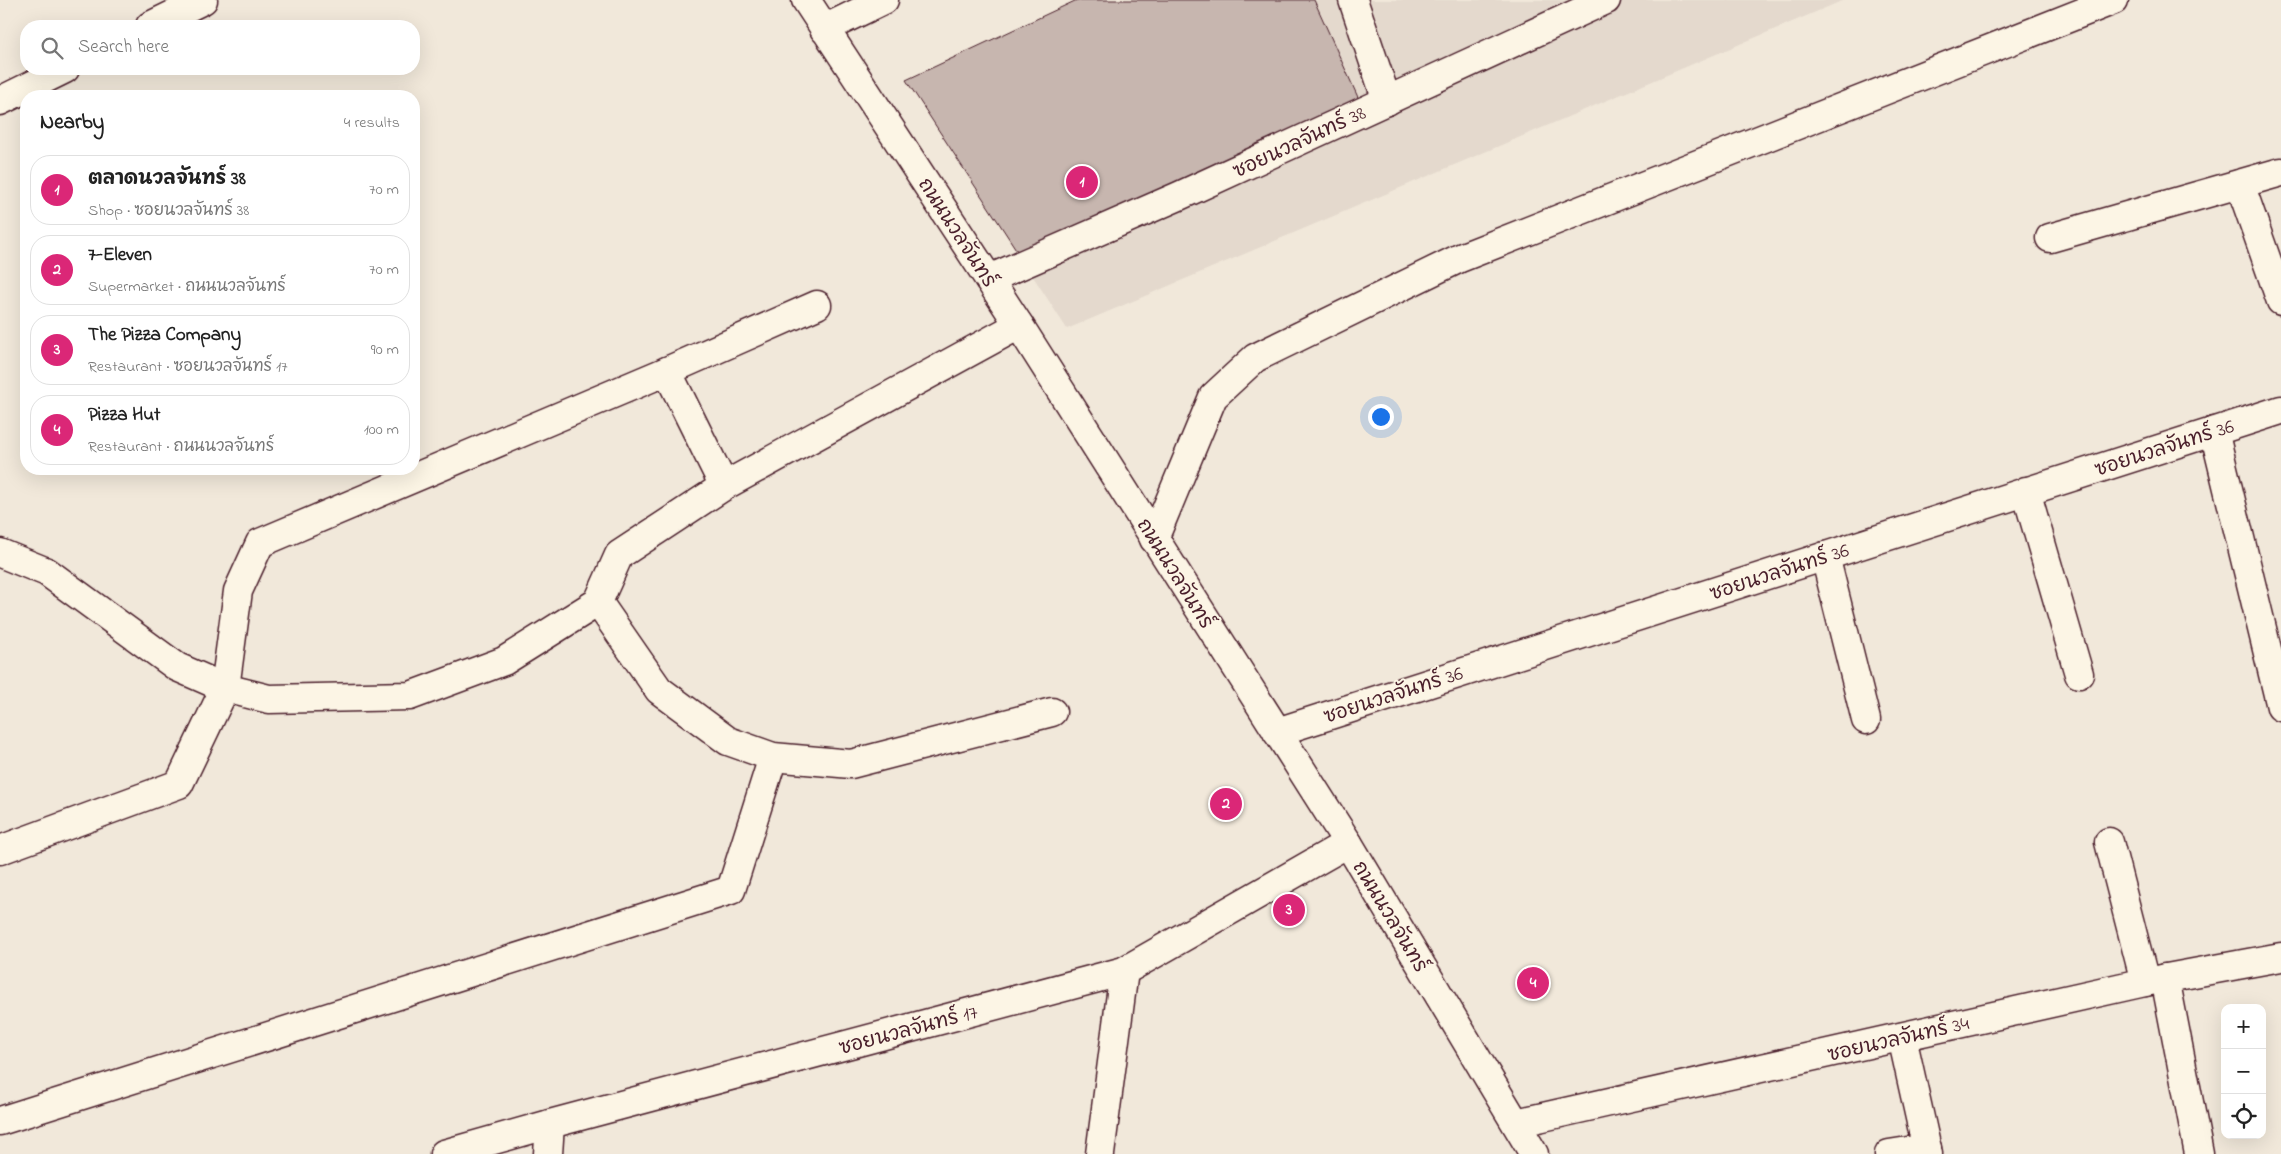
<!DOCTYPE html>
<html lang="en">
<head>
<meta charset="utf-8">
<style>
  body { margin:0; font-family:"Indie Flower","Playpen Sans Thai",sans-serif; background:#f2f2f2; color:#222 }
  .controls { position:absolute; right:15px; bottom:15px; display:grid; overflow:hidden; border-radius:10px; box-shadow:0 5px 20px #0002 }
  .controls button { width:45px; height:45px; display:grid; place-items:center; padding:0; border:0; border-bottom:1px solid #e0e0e0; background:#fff; color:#222; font:25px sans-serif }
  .you { position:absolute; left:1380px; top:416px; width:18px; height:18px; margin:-12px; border:4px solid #fff; border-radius:50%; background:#1a73e8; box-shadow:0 0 0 8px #1a73e833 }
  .badge { display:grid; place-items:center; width:32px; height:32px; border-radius:50%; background:#db2777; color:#fff; font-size:16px; font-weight:700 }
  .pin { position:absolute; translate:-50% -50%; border:2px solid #fff; box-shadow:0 1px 5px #0006 }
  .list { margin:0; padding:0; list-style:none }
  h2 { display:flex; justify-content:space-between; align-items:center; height:65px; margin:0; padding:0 20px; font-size:21px }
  h2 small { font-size:16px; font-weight:400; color:#767676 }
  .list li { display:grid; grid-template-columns:32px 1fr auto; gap:15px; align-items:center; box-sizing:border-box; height:70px; margin:0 10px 10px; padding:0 10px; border:1px solid #e0e0e0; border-radius:20px }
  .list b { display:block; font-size:19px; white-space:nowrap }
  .list p { margin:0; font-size:16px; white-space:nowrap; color:#767676 }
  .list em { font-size:16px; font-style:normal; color:#767676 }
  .icon { flex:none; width:28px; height:28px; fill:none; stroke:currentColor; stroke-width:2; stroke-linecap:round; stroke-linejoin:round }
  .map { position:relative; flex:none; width:2281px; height:1154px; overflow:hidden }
  .search { position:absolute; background:#fff; box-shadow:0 5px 20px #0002; left:20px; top:20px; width:400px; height:55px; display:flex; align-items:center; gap:12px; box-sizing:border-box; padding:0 18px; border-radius:20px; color:#767676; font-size:19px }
  .panel { position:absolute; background:#fff; box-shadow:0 5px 20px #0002; left:20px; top:90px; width:400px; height:385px; border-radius:20px }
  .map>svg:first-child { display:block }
  .built { fill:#e4d9cd }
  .building { fill:#c7b6af; stroke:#4a1f2b }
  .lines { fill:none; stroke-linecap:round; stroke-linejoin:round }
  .minor-casing { stroke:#4a1f2b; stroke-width:31 }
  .major-casing { stroke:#4a1f2b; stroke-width:31 }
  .minor { stroke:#fcf5e5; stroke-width:28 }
  .major { stroke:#fcf5e5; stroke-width:28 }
  .labels { text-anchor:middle; stroke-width:4; stroke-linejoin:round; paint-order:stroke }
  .street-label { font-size:20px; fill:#4a1f2b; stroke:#fcf5e5 }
</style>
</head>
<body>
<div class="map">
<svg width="2281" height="1154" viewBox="0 0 2281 1154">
  <rect width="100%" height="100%" fill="#f1e8da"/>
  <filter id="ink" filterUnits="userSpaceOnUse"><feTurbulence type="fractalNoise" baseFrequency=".02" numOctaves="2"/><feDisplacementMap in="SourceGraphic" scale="10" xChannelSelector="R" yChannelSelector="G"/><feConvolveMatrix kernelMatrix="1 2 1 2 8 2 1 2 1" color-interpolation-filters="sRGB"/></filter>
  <g filter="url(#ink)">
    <polygon class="built" points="1077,0 1844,0 1067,329 906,80"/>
    <polygon class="building" points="1077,0 1314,0 1361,104 1023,260 906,80"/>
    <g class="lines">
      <g class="minor-casing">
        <g id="minor">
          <polyline points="1353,0 1387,101"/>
          <polyline points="150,26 203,0"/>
          <polyline points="824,29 884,0"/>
          <polyline points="0,101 65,69"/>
          <polyline points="2240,184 2281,301"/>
          <polyline points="2050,238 2281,172"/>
          <polyline points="989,279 1179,196 1606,0"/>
          <polyline points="667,371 724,486"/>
          <polyline points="2214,431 2281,707"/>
          <polyline points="2026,491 2079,674"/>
          <polyline points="1154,539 1213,397 1255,358 1460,258 2114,0"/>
          <polyline points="0,553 47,572 177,667 225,688 269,699 410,696 504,661 598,602 619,555 724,486 1019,325"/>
          <polyline points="1825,556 1866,720"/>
          <polyline points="598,602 659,690 728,741 773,757 851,764 1052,712"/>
          <polyline points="1277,732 2281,410"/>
          <polyline points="2109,842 2145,982"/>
          <polyline points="0,850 179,784 225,688 238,591 260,543 667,371 817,305"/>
          <polyline points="2165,978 2199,1154"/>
          <polyline points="1902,1037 1928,1154"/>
          <polyline points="0,1121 731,890 773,757"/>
          <polyline points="1516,1123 2145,982 2281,957"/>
          <polyline points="444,1154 550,1124 1124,971 1348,843"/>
          <polyline points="548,1154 550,1124"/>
          <polyline points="1100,1154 1124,971"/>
          <polyline points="1889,1154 1927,1148"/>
        </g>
      </g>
      <g class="major-casing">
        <polyline id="major" points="806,0 1019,325 1348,843 1534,1154"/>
      </g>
      <use href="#minor" class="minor"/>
      <use href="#major" class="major"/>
    </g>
  </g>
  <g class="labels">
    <g class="street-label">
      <text transform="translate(1299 141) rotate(-25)" y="7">ซอยนวลจันทร์ 38</text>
      <text transform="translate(958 232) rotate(57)" y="7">ถนนนวลจันทร์</text>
      <text transform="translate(2164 447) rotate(-18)" y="7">ซอยนวลจันทร์ 36</text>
      <text transform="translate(1779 571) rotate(-18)" y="7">ซอยนวลจันทร์ 36</text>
      <text transform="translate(1176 573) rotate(58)" y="7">ถนนนวลจันทร์</text>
      <text transform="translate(1393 694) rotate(-18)" y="7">ซอยนวลจันทร์ 36</text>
      <text transform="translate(1391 916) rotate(59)" y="7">ถนนนวลจันทร์</text>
      <text transform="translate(908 1029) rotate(-15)" y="7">ซอยนวลจันทร์ 17</text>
      <text transform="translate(1898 1038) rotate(-13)" y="7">ซอยนวลจันทร์ 34</text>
    </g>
  </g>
</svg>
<div class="controls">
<button>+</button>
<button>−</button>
<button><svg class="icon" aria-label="locate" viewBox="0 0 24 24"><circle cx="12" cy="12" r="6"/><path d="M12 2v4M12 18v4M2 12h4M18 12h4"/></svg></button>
</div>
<div class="you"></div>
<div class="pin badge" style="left:1082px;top:182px">1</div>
<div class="pin badge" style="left:1226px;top:804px">2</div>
<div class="pin badge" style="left:1289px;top:910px">3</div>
<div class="pin badge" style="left:1533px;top:983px">4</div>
<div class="search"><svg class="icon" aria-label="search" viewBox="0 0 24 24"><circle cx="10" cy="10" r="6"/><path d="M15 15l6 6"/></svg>Search here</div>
<section class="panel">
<h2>Nearby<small>4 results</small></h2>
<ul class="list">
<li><span class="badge">1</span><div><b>ตลาดนวลจันทร์ 38</b><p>Shop · ซอยนวลจันทร์ 38</p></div><em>70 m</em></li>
<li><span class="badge">2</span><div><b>7-Eleven</b><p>Supermarket · ถนนนวลจันทร์</p></div><em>70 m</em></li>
<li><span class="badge">3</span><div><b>The Pizza Company</b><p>Restaurant · ซอยนวลจันทร์ 17</p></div><em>90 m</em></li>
<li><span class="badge">4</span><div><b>Pizza Hut</b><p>Restaurant · ถนนนวลจันทร์</p></div><em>100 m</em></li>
</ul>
</section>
</div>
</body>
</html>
